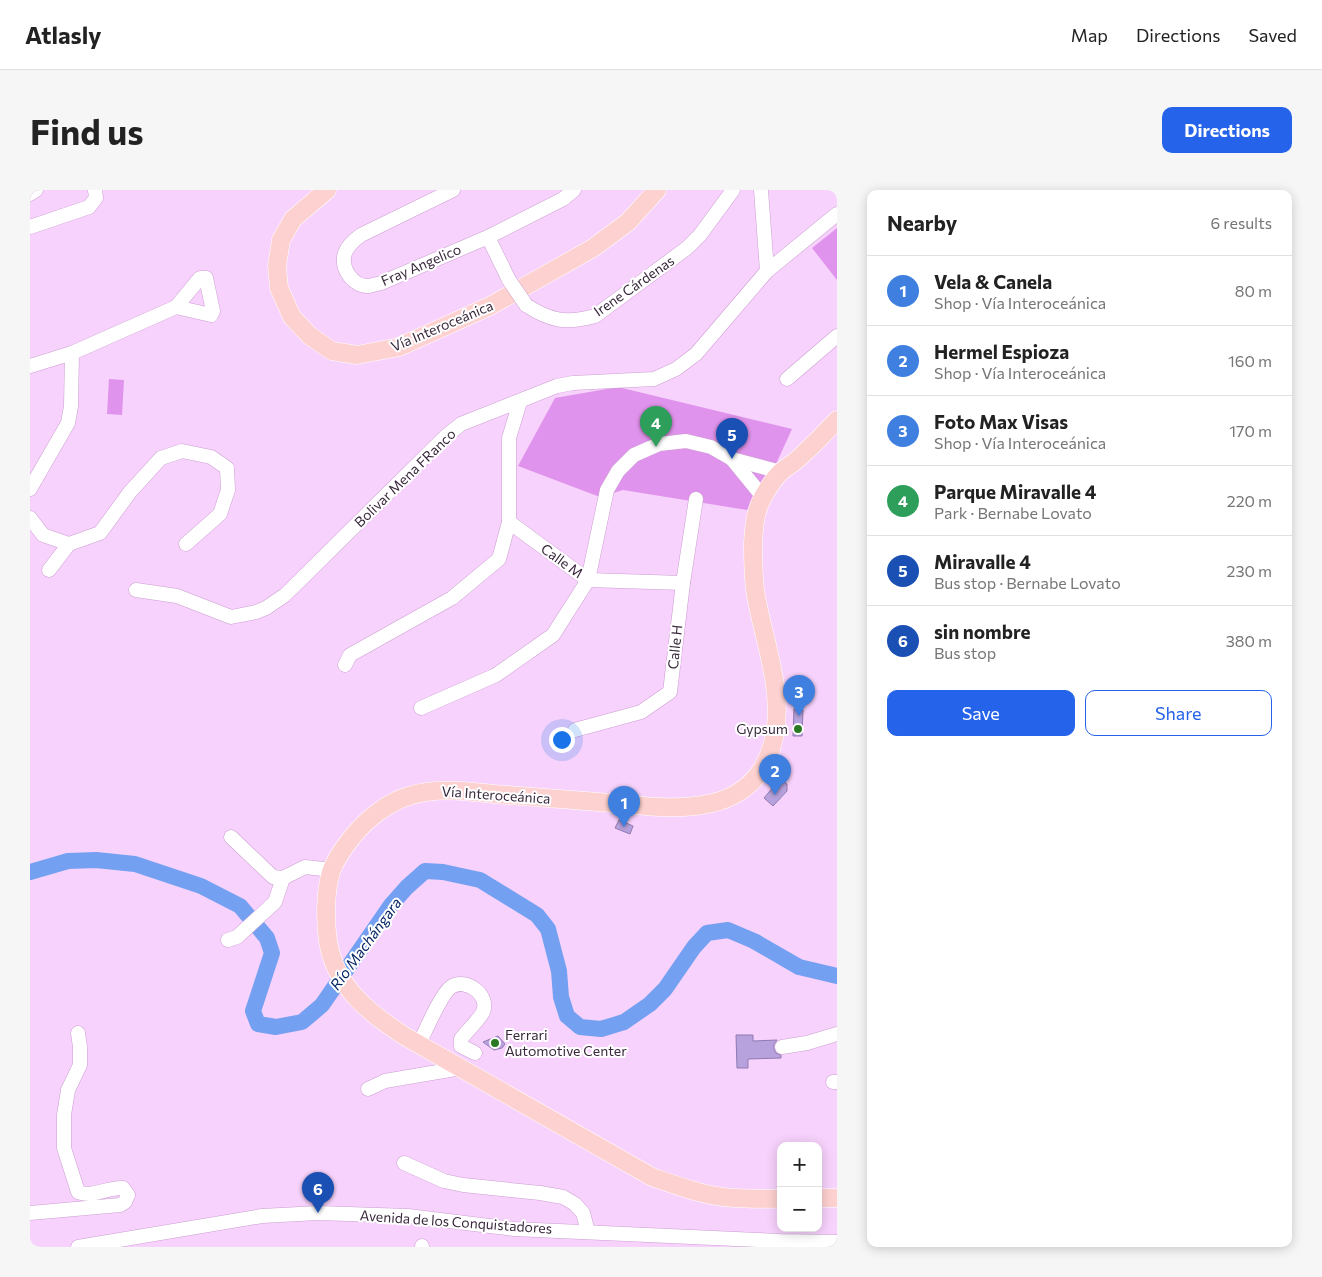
<!DOCTYPE html>
<html lang="en">
<head>
<meta charset="utf-8">
<style>
  body { margin:0; font-family:Commissioner,sans-serif; background:#f6f6f6; color:#222 }
  .controls { position:absolute; right:15px; bottom:15px; display:grid; overflow:hidden; border-radius:10px; box-shadow:0 2px 12px #0003 }
  .controls button { width:45px; height:45px; display:grid; place-items:center; padding:0; border:0; border-bottom:1px solid #e0e0e0; background:#fff; color:#222; font:25px sans-serif }
  .you { position:absolute; left:531px; top:549px; width:18px; height:18px; margin:-12px; border:4px solid #fff; border-radius:50%; background:#1a73e8; box-shadow:0 0 0 8px #1a73e833 }
  .badge { display:grid; place-items:center; width:32px; height:32px; border-radius:50%; background:#2563eb; color:#fff; font-size:16px; font-weight:700 }
  .pin { position:absolute; translate:-50% -41px; filter:drop-shadow(0 1px 2px #0008) }
  .pin::after { content:''; position:absolute; top:26px; width:18px; height:15px; background:inherit; clip-path:polygon(0 0,100% 0,50% 100%) }
  .list { margin:0; padding:0; list-style:none }
  h2 { display:flex; justify-content:space-between; align-items:center; height:65px; margin:0; padding:0 20px; font-size:21px }
  h2 small { font-size:16px; font-weight:400; color:#767676 }
  .list li { display:grid; grid-template-columns:32px 1fr auto; gap:15px; align-items:center; box-sizing:border-box; height:70px; padding:0 20px; border-top:1px solid #e0e0e0 }
  .list b { display:block; font-size:19px; white-space:nowrap }
  .list p { margin:0; font-size:16px; white-space:nowrap; color:#767676 }
  .list em { font-size:16px; font-style:normal; color:#767676 }
  .actions { display:flex; gap:10px; padding:15px 20px }
  .actions a { flex:1; padding:11px 0; border:1px solid #2563eb; border-radius:10px; text-align:center; font-size:18px; color:#2563eb }
  .actions .main { background:#2563eb; color:#fff }
  .map { position:relative; flex:none; width:807px; height:1057px; overflow:hidden; border-radius:10px }
  header { display:flex; align-items:center; gap:30px; box-sizing:border-box; height:70px; padding:0 25px; background:#fff; border-bottom:1px solid #e0e0e0 }
  header strong { font-size:24px }
  nav { display:flex; gap:28px; margin-inline-start:auto; font-size:18px }
  .intro { display:flex; align-items:center; justify-content:space-between; box-sizing:border-box; height:120px; padding:0 30px }
  h1 { margin:0; font-size:35px }
  .button { padding:12px 22px; border-radius:10px; background:#2563eb; color:#fff; font-size:18px; font-weight:700 }
  main { display:flex; gap:30px; padding:0 30px }
  aside { flex:1; background:#fff; border-radius:10px; box-shadow:0 2px 12px #0003 }
  .map>svg:first-child { display:block }
  .green { fill:#e093ec }
  .lines { fill:none; stroke-linecap:round; stroke-linejoin:round }
  .river { stroke:#74a0f2; stroke-width:16 }
  .building { fill:#b8a2dd; stroke:#907ab2 }
  .minor-casing { stroke:#cb9fd1; stroke-width:15 }
  .major-casing { stroke:#fff; stroke-width:19 }
  .minor { stroke:#fff; stroke-width:14 }
  .major { stroke:#fdd1d0; stroke-width:18 }
  .minor-bridge-casing { stroke:#cb9fd1; stroke-width:15; stroke-linecap:butt }
  .minor-bridge { stroke:#fff; stroke-width:14 }
  .poi-dot { fill:#297922; stroke:#fff; stroke-width:2 }
  .labels { text-anchor:middle; stroke-width:4; stroke-linejoin:round; paint-order:stroke }
  .street-label { font-size:14px; fill:#39283c; stroke:#fff }
  .poi-label { font-size:14px; fill:#39283c; stroke:#fff; text-anchor:end }
  .water-label { font-size:15px; font-style:italic; fill:#082765; stroke:#fff }
</style>
</head>
<body>
<header>
<strong>Atlasly</strong>
<nav><a>Map</a><a>Directions</a><a>Saved</a></nav>
</header>
<div class="intro"><h1>Find us</h1><a class="button">Directions</a></div>
<main>
<div class="map">
<svg width="807" height="1057" viewBox="0 0 807 1057">
  <rect width="100%" height="100%" fill="#f7d2fc"/>
  <g class="green">
    <polygon points="807,38 807,90 782,58"/>
    <polygon points="79,189 94,190 92,225 77,224"/>
    <polygon points="588,197 762,239 746,274 717,320 593,300 570,307 488,276 525,208"/>
  </g>
  <g class="lines">
    <polyline class="river" points="0,682 38,671 66,670 105,674 171,696 210,716 237,748 242,763 223,821 228,834 246,837 272,832 292,815 361,715 377,697 395,681 413,682 450,690 507,725 518,739 529,781 531,807 537,826 550,837 571,839 594,832 620,814 635,799 664,757 677,743 698,740 724,751 769,777 807,786"/>
  </g>
  <g class="building">
    <polygon points="764,519 773,520 772,546 763,546"/>
    <polygon points="750,589 757,594 757,601 743,616 734,608"/>
    <polygon points="589,630 603,636 600,644 585,638"/>
    <polygon points="706,845 723,845 723,851 747,850 744,854 744,859 746,863 751,865 751,868 718,869 718,878 707,878"/>
    <polygon points="468,846 475,854 472,858 464,860 453,852"/>
  </g>
  <g class="lines">
    <g class="minor-casing">
      <g id="minor">
        <path d="M423,0l-92,45c-7,5 -13,10 -16,18 -5,15 8,34 24,33 4,-1 8,-2 12,-3l107,-46 75,-38 11,-9"/>
        <polyline points="731,0 737,81"/>
        <polyline points="0,4 6,0"/>
        <polyline points="0,37 59,17 66,8 65,0"/>
        <polyline points="458,47 479,90"/>
        <path d="M496,115c24,16 40,19 69,11l92,-68 13,-13 33,-45"/>
        <polyline points="0,176 42,163 146,117 170,88 176,88 183,121 181,125 146,117"/>
        <polyline points="757,189 807,146"/>
        <polyline points="702,269 733,307"/>
        <polyline points="0,299 38,233 41,216 42,163"/>
        <polyline points="0,328 13,345 39,354 70,343 100,302 131,268 152,261 181,267 197,278 198,300 190,324 156,354"/>
        <polyline points="479,332 558,390 653,393"/>
        <polyline points="19,380 39,354"/>
        <polyline points="106,400 147,406 201,427 226,422 236,418 255,405 340,321 415,247 431,234 527,196 543,193 624,189 646,179 666,164 737,81 807,24"/>
        <polyline points="315,475 320,465 422,408 469,369 479,332 479,248 490,212"/>
        <polyline points="391,518 466,485 523,445 558,390 577,300 588,281 604,265 629,254 656,251 681,257 702,269 751,282"/>
        <polyline points="545,540 611,522 640,502 653,393 666,309"/>
        <polyline points="201,647 243,687 253,688 275,677 302,680"/>
        <polyline points="198,750 207,747 245,712 253,688"/>
        <path d="M389,854c6,-12 22,-50 32,-57 15,-10 39,8 32,25 -4,8 -16,19 -22,27v7l14,7"/>
        <polyline points="752,857 777,853 807,844"/>
        <polyline points="803,892 807,892"/>
        <polyline points="338,899 355,891 431,878"/>
        <polyline points="374,973 414,991 433,995 510,1003 533,1007 545,1014 553,1023 558,1042"/>
        <path d="M0,1023l90,-8 5,-3 3,-7 -5,-7c-15,-1 -31,10 -45,4l-14,-44v-33l4,-25 12,-25v-18l-2,-14"/>
        <polyline points="392,1056 392,1057"/>
        <polyline points="48,1057 232,1026 288,1023 378,1026 484,1039 750,1051 807,1052"/>
      </g>
    </g>
    <g class="major-casing">
      <g id="major">
        <polyline points="297,0 263,29 251,50 247,76 249,98 262,127 280,146 302,161 327,165 369,157 460,116 563,58 598,32 627,0"/>
        <polyline points="788,1008 807,1008"/>
        <path d="M751,1009c-20,0 -39,0 -58,-2 -24,-3 -48,-12 -71,-20l-246,-140c-36,-23 -71,-50 -78,-96 -3,-21 -3,-48 3,-69 4,-12 14,-26 22,-36 14,-17 35,-34 56,-40 27,-9 57,-5 85,-2 39,3 78,6 117,9 33,3 69,8 101,0 19,-4 37,-15 48,-31 35,-53 6,-120 -4,-176 -3,-18 -3,-35 -3,-53 1,-17 2,-32 10,-46 5,-9 12,-20 19,-26 6,-5 12,-8 17,-13 13,-12 26,-25 38,-38"/>
      </g>
    </g>
    <use href="#minor" class="minor"/>
    <use href="#major" class="major"/>
    <g class="minor-bridge-casing">
      <polyline id="minor-bridge" points="479,90 496,115"/>
    </g>
    <use href="#minor-bridge" class="minor-bridge"/>
  </g>
  <g class="poi-dot">
    <circle cx="768" cy="539" r="5"/>
    <circle cx="465" cy="853" r="5"/>
  </g>
  <g class="labels">
    <g class="street-label">
      <text transform="translate(391 75) rotate(-23)" y="5">Fray Angelico</text>
      <text transform="translate(604 96) rotate(-35)" y="5">Irene Cárdenas</text>
      <text transform="translate(412 136) rotate(-23)" y="5">Vía Interoceánica</text>
      <text transform="translate(375 288) rotate(-44)" y="5">Bolivar Mena FRanco</text>
      <text transform="translate(532 371) rotate(36)" y="5">Calle M</text>
      <text transform="translate(645 457) rotate(-84)" y="5">Calle H</text>
      <text transform="translate(466 605) rotate(4)" y="5">Vía Interoceánica</text>
      <text transform="translate(426 1032) rotate(4)" y="5">Avenida de los Conquistadores</text>
    </g>
    <g class="poi-label">
      <text x="758" y="544">Gypsum</text>
      <text x="475" y="850" text-anchor="start">Ferrari<tspan x="475" dy="16">Automotive Center</tspan></text>
    </g>
    <g class="water-label">
      <text transform="translate(336 754) rotate(-54)" y="5">Río Machángara</text>
    </g>
  </g>
</svg>
<div class="controls">
<button>+</button>
<button>−</button>
</div>
<div class="you"></div>
<div class="pin badge" style="left:594px;top:637px;background:#3f7fe0">1</div>
<div class="pin badge" style="left:745px;top:605px;background:#3f7fe0">2</div>
<div class="pin badge" style="left:769px;top:526px;background:#3f7fe0">3</div>
<div class="pin badge" style="left:626px;top:257px;background:#2e9e5b">4</div>
<div class="pin badge" style="left:702px;top:269px;background:#1a4fb4">5</div>
<div class="pin badge" style="left:288px;top:1023px;background:#1a4fb4">6</div>
</div>
<aside>
<h2>Nearby<small>6 results</small></h2>
<ul class="list">
<li><span class="badge" style="background:#3f7fe0">1</span><div><b>Vela &amp; Canela</b><p>Shop · Vía Interoceánica</p></div><em>80 m</em></li>
<li><span class="badge" style="background:#3f7fe0">2</span><div><b>Hermel Espioza</b><p>Shop · Vía Interoceánica</p></div><em>160 m</em></li>
<li><span class="badge" style="background:#3f7fe0">3</span><div><b>Foto Max Visas</b><p>Shop · Vía Interoceánica</p></div><em>170 m</em></li>
<li><span class="badge" style="background:#2e9e5b">4</span><div><b>Parque Miravalle 4</b><p>Park · Bernabe Lovato</p></div><em>220 m</em></li>
<li><span class="badge" style="background:#1a4fb4">5</span><div><b>Miravalle 4</b><p>Bus stop · Bernabe Lovato</p></div><em>230 m</em></li>
<li><span class="badge" style="background:#1a4fb4">6</span><div><b>sin nombre</b><p>Bus stop</p></div><em>380 m</em></li>
</ul>
<div class="actions"><a class="main">Save</a><a>Share</a></div>
</aside>
</main>
</body>
</html>
